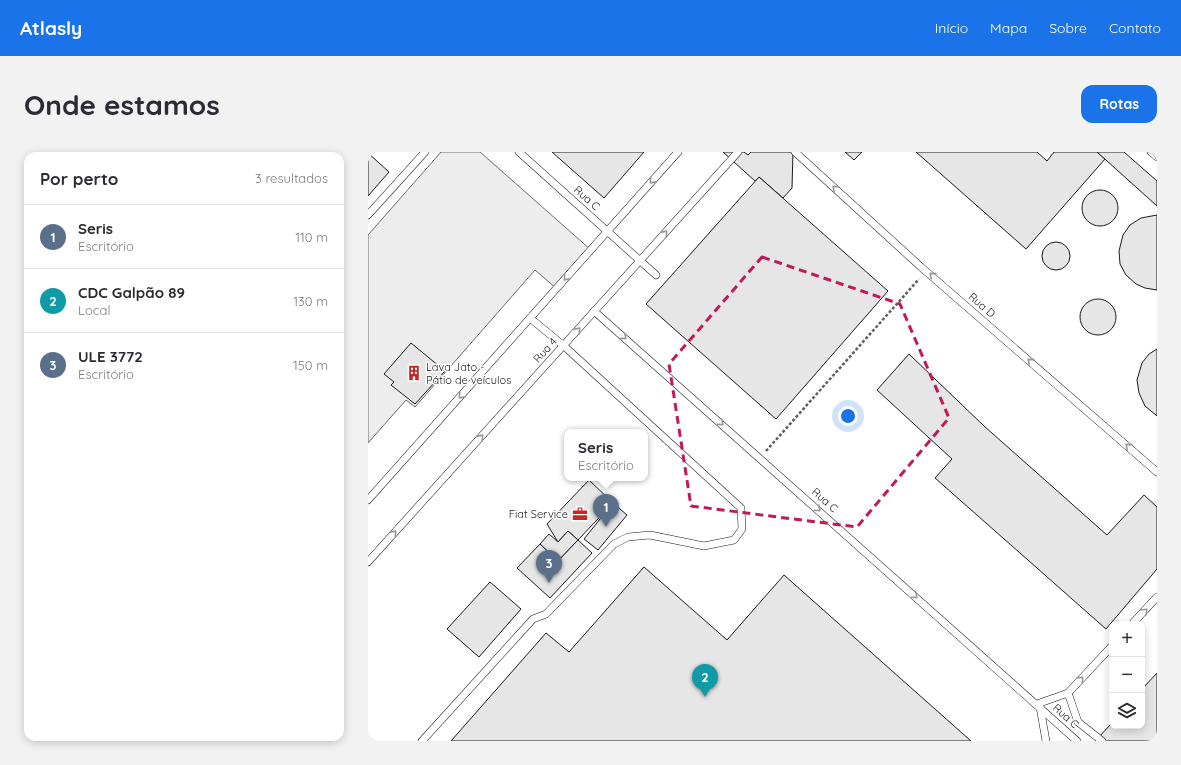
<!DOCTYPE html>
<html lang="pt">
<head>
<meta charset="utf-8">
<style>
  body { margin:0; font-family:Quicksand,sans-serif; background:#f2f2f3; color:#2b2b33 }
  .controls { position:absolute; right:12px; bottom:12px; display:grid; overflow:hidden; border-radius:8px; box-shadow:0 2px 10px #0003 }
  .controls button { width:36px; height:36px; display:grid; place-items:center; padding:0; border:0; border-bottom:1px solid #e1e1e2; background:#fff; color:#2b2b33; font:20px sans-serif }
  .you { position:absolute; left:480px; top:264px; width:14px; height:14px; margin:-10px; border:3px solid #fff; border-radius:50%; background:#1a73e8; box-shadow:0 0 0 6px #1a73e833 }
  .badge { display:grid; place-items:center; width:26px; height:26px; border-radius:50%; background:#1a73e8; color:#fff; font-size:13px; font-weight:700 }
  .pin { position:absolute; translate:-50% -33px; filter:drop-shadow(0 1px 2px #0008) }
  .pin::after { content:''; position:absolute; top:21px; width:14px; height:12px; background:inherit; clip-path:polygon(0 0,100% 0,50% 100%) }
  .popup { position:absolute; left:196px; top:277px; width:84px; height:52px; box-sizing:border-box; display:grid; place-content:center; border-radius:8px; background:#fff; filter:drop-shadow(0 1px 3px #0005); font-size:13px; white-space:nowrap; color:#7c7c81 }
  .popup b { font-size:15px; color:#2b2b33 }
  .popup::after { content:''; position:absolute; left:50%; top:100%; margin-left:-8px; border:8px solid transparent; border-top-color:#fff }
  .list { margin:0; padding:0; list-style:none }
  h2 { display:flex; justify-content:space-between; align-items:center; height:52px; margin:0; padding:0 16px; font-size:17px }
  h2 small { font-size:13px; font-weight:400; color:#7c7c81 }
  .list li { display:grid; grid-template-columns:26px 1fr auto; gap:12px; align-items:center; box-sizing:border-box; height:64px; padding:0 16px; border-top:1px solid #e1e1e2 }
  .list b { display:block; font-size:15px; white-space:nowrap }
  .list p { margin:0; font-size:13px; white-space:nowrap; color:#7c7c81 }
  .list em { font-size:13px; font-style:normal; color:#7c7c81 }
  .icon { flex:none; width:22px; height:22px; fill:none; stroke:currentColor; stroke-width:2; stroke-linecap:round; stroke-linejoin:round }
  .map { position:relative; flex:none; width:789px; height:589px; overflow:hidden; border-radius:12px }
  header { display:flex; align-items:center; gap:24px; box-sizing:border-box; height:56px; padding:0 20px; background:#1a73e8; color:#fff }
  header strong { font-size:19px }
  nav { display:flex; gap:22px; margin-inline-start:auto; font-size:14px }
  .intro { display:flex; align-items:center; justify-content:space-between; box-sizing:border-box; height:96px; padding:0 24px }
  h1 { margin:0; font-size:28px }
  .button { padding:10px 18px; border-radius:12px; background:#1a73e8; color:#fff; font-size:14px; font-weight:700 }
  main { display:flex; gap:24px; padding:0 24px }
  aside { flex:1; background:#fff; border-radius:12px; box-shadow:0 2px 10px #0003 }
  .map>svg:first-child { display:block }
  .parking { fill:#ededed; stroke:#6a6a6a }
  .building { fill:#e6e6e6; stroke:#1a1a1a }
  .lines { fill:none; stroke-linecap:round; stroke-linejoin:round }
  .lane-casing { stroke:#1a1a1a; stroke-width:8 }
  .path { stroke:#5f5f5f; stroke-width:2.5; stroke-dasharray:3 2; stroke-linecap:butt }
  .lane { stroke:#fff; stroke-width:7 }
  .oneway { stroke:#989898 }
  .marked { fill:none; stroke:#c2185b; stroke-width:3; stroke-dasharray:8 5; stroke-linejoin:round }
  .labels { text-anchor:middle; stroke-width:3; stroke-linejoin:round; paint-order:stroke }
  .street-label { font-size:11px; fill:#1a1a1a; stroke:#fff }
  .poi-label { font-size:11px; fill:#1a1a1a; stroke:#fff; text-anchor:start }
</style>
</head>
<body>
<header>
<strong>Atlasly</strong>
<nav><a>Início</a><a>Mapa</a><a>Sobre</a><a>Contato</a></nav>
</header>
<div class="intro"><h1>Onde estamos</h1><a class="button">Rotas</a></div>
<main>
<aside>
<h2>Por perto<small>3 resultados</small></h2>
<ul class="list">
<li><span class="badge" style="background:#5c6f8a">1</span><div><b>Seris</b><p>Escritório</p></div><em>110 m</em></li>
<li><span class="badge" style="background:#0f9aa8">2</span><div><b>CDC Galpão 89</b><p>Local</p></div><em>130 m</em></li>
<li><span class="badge" style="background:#5c6f8a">3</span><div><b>ULE 3772</b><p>Escritório</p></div><em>150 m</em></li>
</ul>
</aside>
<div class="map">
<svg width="789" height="589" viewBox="0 0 789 589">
  <rect width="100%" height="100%" fill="#fff"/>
  <polygon class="parking" points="73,0 112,0 223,98 189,137 167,118 47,255 38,248 0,291 0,83"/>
  <g class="building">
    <polygon points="184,0 276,0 236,46"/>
    <polygon points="355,0 376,0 380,3 383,0 425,0 424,36 415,46 391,25 387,29"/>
    <polygon points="477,0 494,0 486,8"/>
    <polygon points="548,0 669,0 679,9 686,0 729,0 737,7 658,97"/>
    <polygon points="729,0 756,0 789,29 789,54"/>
    <polygon points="0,1 21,20 0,44"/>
    <polygon points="391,25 520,139 408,267 278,152"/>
    <circle cx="732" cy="56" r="18"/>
    <polygon points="789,63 789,138 777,136 768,132 758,123 752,112 751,99 755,83 762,73 773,66"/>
    <circle cx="688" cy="104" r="14"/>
    <circle cx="730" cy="165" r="18"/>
    <polygon points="43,191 77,219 47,252 23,233 26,230 16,222"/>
    <polygon points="789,197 789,264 777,254 771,241 769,228 774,211 781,202"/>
    <polygon points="541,202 616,274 739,383 776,343 789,355 789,417 738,477 567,326 584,307 509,238"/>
    <polygon points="221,328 245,351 210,388 200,379 190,390 179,372"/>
    <polygon points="245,351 259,363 230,398 216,387"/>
    <polygon points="200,379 210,388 190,409 172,392 181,382 190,390"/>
    <polygon points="210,388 224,401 182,446 149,416 172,392 190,409"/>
    <polygon points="276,415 359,488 416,423 603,589 83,589 178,481 201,500"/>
    <polygon points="122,430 153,457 111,505 79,477"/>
    <polygon points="789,521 789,583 784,589 727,589 744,571 744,574 774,574 774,537"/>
  </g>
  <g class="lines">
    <g class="lane-casing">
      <g id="lane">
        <polyline points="151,0 288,123"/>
        <polyline points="427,0 553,115 789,320"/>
        <polyline points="783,0 789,5"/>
        <polyline points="0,63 57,0"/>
        <polyline points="226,159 709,589"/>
        <polyline points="0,348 310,0"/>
        <polyline points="0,410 370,0"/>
        <polyline points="764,472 789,445"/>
        <polyline points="700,541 710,570 734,589"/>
        <polyline points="669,552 700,541 744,494"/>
        <polyline points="672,555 678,589"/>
        <polyline points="54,589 165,467 178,462 246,392 260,385 282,383 336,394 366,388 374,377 373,356 196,194 162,166"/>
      </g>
    </g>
    <polyline class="path" points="398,299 551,127"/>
    <use href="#lane" class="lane"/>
  </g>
  <defs><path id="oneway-chevron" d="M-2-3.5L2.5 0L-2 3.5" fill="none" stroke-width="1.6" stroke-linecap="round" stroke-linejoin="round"/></defs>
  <g class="oneway">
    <use href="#oneway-chevron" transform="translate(284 29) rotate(132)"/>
    <use href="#oneway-chevron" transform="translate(467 36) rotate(-138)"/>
    <use href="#oneway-chevron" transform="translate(297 81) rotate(-48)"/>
    <use href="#oneway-chevron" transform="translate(564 123) rotate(-139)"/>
    <use href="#oneway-chevron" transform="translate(198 126) rotate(132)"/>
    <use href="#oneway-chevron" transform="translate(210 178) rotate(-48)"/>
    <use href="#oneway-chevron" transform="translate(256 185) rotate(41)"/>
    <use href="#oneway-chevron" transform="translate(662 209) rotate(-139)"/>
    <use href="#oneway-chevron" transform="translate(93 244) rotate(132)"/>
    <use href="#oneway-chevron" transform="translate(353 271) rotate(41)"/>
    <use href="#oneway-chevron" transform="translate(113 285) rotate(-48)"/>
    <use href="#oneway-chevron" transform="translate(760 294) rotate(-139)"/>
    <use href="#oneway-chevron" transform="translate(450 357) rotate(42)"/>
    <use href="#oneway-chevron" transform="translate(26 381) rotate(-48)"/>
    <use href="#oneway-chevron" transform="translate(547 444) rotate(42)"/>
    <use href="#oneway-chevron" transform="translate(777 459) rotate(-47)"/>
    <use href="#oneway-chevron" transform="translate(713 527) rotate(-47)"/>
  </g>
  <path class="marked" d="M394,105l138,47 49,114 -92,109 -166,-21 -22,-142z"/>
  <defs>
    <g id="building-bare" transform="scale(1.2)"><path d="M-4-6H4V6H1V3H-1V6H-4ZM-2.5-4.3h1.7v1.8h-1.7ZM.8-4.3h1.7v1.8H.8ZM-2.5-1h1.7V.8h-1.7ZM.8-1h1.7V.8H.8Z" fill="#c62828" stroke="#fff" stroke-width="2.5" paint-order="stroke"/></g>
    <g id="office-bare" transform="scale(1.2)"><path d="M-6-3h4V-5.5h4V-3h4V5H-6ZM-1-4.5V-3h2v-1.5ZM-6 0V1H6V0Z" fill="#c62828" stroke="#fff" stroke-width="2.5" paint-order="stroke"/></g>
  </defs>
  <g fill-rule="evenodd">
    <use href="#building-bare" x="46" y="221"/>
    <use href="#office-bare" x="212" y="362"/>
  </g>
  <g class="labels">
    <g class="street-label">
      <text transform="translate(219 46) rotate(42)" y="4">Rua C</text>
      <text transform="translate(614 153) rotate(41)" y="4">Rua D</text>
      <text transform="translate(177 198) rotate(-48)" y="4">Rua 4</text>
      <text transform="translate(457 348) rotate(42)" y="4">Rua C</text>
      <text transform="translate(698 564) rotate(42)" y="4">Rua C</text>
    </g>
    <g class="poi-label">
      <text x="58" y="219">Lava Jato -<tspan x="58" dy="13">Pátio de veículos</tspan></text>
      <text x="200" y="366" text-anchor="end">Fiat Service</text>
    </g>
  </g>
</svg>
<div class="controls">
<button>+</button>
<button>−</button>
<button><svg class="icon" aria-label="layers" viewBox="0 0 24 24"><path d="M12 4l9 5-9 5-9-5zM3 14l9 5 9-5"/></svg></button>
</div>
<div class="you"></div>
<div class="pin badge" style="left:238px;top:375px;background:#5c6f8a">1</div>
<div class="popup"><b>Seris</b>Escritório</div>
<div class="pin badge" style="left:337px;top:545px;background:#0f9aa8">2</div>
<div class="pin badge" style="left:181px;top:431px;background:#5c6f8a">3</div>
</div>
</main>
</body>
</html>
